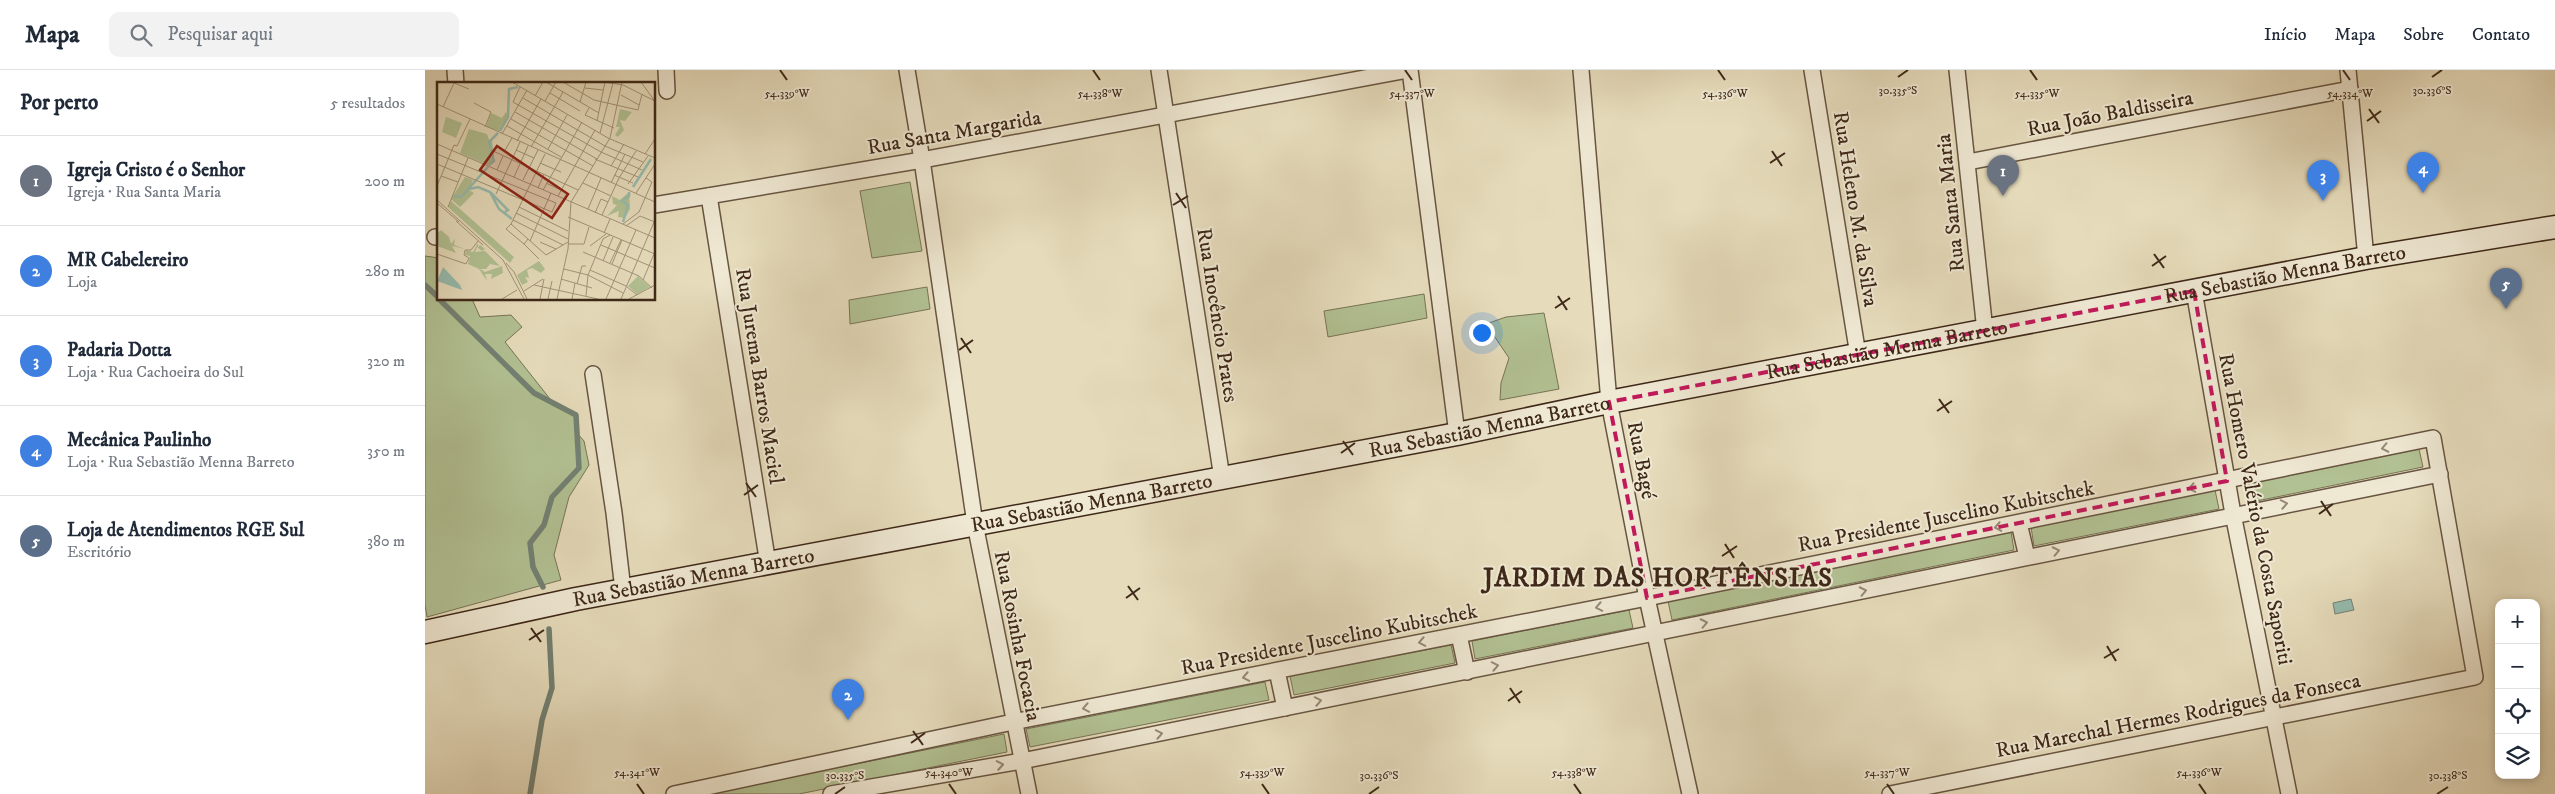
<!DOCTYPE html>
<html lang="pt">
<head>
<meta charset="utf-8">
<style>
  body { margin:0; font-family:"IM FELL DW Pica",serif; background:#f2f2f3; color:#1f2937 }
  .controls { position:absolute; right:15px; bottom:15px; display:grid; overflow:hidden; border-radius:10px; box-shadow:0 2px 8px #0003 }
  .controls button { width:45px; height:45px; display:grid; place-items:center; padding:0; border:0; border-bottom:1px solid #e0e1e3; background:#fff; color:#1f2937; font:25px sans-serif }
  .you { position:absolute; left:1056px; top:262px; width:18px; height:18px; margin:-12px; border:4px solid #fff; border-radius:50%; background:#1a73e8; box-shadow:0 0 0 8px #1a73e833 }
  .badge { display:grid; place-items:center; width:32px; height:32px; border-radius:50%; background:#0f766e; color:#fff; font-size:16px; font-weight:700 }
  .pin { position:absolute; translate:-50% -41px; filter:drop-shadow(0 1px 2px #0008) }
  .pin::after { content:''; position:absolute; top:26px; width:18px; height:15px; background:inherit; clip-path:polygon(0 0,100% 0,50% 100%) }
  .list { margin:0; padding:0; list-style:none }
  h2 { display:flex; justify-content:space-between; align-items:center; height:65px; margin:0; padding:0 20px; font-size:21px }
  h2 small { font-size:16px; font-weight:400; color:#747a83 }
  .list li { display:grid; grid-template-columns:32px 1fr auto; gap:15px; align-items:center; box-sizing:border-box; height:90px; padding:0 20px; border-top:1px solid #e0e1e3 }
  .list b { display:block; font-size:19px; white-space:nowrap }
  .list p { margin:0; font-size:16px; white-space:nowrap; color:#747a83 }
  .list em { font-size:16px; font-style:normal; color:#747a83 }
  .icon { flex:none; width:28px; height:28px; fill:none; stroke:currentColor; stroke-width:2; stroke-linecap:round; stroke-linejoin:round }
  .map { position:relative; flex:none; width:2130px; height:724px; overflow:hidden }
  header { display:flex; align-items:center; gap:30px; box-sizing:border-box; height:70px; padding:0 25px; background:#fff; border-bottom:1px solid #e0e1e3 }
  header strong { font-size:24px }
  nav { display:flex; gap:28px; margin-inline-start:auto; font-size:18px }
  .search { width:350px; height:45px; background:#f2f2f3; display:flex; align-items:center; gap:12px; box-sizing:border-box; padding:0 18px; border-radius:10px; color:#747a83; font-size:19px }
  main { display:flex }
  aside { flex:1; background:#fff }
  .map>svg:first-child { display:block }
  .green { fill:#b2c193; stroke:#787456 }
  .water { fill:#96bcaf; stroke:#738173 }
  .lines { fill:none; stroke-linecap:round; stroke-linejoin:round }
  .stream { stroke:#738173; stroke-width:5.5 }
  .minor-casing { stroke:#685541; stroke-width:18 }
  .secondary-casing { stroke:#3e2818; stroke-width:25 }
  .minor { stroke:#efe8d3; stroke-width:15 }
  .secondary { stroke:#efe8d3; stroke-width:22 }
  .oneway { stroke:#968876 }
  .marked { fill:none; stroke:#c2185b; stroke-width:4; stroke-dasharray:10 6; stroke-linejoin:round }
  .ticks { fill:none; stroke:#3e2818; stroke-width:2 }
  .labels { text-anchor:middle; stroke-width:4; stroke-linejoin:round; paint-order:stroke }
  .street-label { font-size:21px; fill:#3e2818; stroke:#efe8d3 }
  .district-label { font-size:26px; font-weight:bold; letter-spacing:1px; fill:#3e2818; stroke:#efe8d3 }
  .inset-river { fill:none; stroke:#96bcaf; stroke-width:2.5 }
  .inset-road { fill:none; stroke:#a3947a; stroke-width:1 }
  .view { fill:#8f2418; fill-opacity:0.15; stroke:#8f2418; stroke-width:2.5 }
  .inset-edge { fill:none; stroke:#3e2818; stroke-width:2.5 }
  .ticks-label { font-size:12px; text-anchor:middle; fill:#3e2818; stroke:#efe8d3; stroke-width:4; stroke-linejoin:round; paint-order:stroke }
</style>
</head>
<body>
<header>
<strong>Mapa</strong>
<div class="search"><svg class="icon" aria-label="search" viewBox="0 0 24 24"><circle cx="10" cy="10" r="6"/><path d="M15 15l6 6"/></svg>Pesquisar aqui</div>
<nav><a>Início</a><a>Mapa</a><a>Sobre</a><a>Contato</a></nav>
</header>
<main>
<aside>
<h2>Por perto<small>5 resultados</small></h2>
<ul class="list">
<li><span class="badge" style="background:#6b7280">1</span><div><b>Igreja Cristo é o Senhor</b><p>Igreja · Rua Santa Maria</p></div><em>200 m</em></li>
<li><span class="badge" style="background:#3f7fe0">2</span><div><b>MR Cabelereiro</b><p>Loja</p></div><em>280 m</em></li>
<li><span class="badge" style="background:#3f7fe0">3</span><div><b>Padaria Dotta</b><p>Loja · Rua Cachoeira do Sul</p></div><em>320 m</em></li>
<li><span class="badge" style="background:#3f7fe0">4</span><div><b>Mecânica Paulinho</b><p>Loja · Rua Sebastião Menna Barreto</p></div><em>350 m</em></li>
<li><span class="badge" style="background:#5c6f8a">5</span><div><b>Loja de Atendimentos RGE Sul</b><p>Escritório</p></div><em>380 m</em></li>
</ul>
</aside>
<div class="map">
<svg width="2130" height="724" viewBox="0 0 2130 724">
  <rect width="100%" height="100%" fill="#e6dcbc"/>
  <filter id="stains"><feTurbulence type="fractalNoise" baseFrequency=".004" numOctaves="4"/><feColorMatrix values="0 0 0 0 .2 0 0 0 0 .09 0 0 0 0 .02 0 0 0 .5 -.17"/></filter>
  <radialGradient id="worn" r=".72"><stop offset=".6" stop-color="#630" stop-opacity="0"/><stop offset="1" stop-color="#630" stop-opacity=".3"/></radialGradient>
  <g class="green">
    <polygon points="485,112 497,181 447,188 435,121"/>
    <polygon points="0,186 14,188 14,229 47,229 55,247 86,245 97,257 80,272 129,334 151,345 152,363 159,371 164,395 144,427 129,485 136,510 2,547 0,535"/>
    <polygon points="502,217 505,239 425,254 424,230"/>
    <polygon points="999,224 1002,248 903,267 899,241"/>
    <polygon points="1119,243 1134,319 1075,330 1076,313 1084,288 1061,254 1081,247"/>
    <polygon points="1994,379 1998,397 1827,432 1823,414"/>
    <polygon points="1790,420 1794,439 1609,476 1606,457"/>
    <polygon points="1586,462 1589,480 1247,550 1243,531"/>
    <polygon points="1204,540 1208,558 1050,589 1047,571"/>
    <polygon points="1026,575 1030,593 869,625 865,606"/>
    <polygon points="840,612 844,630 605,677 601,659"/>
    <polygon points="579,664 582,682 374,724 282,724"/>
  </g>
  <polygon class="water" points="1926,529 1929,540 1910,544 1908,533"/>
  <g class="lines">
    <g class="stream">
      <polyline points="0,215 14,228"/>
      <polyline points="14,229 109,323 151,345 154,398 127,427 119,455 105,473 108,497 118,517"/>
      <polyline points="105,724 117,650 127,618 124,559"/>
    </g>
    <g class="minor-casing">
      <g id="minor">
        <polyline points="30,0 31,14"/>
        <polyline points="241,0 242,21"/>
        <polyline points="482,0 497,90 550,454 604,724"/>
        <polyline points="734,0 797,408"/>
        <polyline points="985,0 1032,364"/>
        <polyline points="1156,0 1184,332 1222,528 1265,724"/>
        <polyline points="1387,0 1433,285"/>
        <polyline points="1532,0 1560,261"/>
        <polyline points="1923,0 1941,188"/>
        <polyline points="1543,92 1925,19"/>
        <polyline points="284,126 343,494"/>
        <polyline points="229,135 497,90 983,0"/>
        <polyline points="10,167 14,167"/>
        <polyline points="1769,221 1808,444 1864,724"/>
        <polyline points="168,304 189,443 198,520"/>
        <polyline points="1594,453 1602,487"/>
        <polyline points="1034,565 1042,602"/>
        <polyline points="852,601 860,638"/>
        <polyline points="249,724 588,652 1222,528 2008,368 2050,607 1465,724"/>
        <polyline points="406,724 597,691 2015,404"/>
      </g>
    </g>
    <g class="secondary-casing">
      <g id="secondary">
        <path id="s1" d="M0,562l151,-33 881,-165 152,-32 757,-144 189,-31"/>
      </g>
    </g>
    <use href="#minor" class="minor"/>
    <use href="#secondary" class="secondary"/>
  </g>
  <defs><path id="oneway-chevron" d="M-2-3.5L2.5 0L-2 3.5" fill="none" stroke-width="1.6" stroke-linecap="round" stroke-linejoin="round" transform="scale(1.25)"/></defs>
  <g class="oneway">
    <use href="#oneway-chevron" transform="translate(1960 378) rotate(168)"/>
    <use href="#oneway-chevron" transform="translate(1767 418) rotate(169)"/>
    <use href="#oneway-chevron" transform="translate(1859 434) rotate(-11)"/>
    <use href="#oneway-chevron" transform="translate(1573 457) rotate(169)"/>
    <use href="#oneway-chevron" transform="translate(1631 481) rotate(-12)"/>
    <use href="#oneway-chevron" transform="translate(1438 521) rotate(-12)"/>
    <use href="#oneway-chevron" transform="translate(1174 537) rotate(169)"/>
    <use href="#oneway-chevron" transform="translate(1279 553) rotate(-12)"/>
    <use href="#oneway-chevron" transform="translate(997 572) rotate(169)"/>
    <use href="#oneway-chevron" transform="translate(1070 596) rotate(-11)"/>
    <use href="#oneway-chevron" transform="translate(821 607) rotate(169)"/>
    <use href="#oneway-chevron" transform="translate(893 631) rotate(-11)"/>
    <use href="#oneway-chevron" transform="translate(661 638) rotate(169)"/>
    <use href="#oneway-chevron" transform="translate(734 664) rotate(-11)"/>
    <use href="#oneway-chevron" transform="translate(575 695) rotate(-10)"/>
  </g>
  <path class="marked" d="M1769,221l33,190 -580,117 -38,-196z"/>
  <path class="ticks" d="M355,0l7,10M668,0l7,10M980,0l7,10M1293,0l7,10M1605,0l7,10M1918,0l7,10M1473,7l10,-7M2007,7l10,-7M1944,39l10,14M1942,51l14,-10M1347,81l10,15M1345,93l15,-10M751,123l10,15M748,135l15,-9M1729,184l10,14M1727,196l14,-10M1133,226l9,14M1130,238l15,-10M536,268l10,15M534,280l14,-10M1514,329l10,14M1512,341l15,-10M918,371l10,14M916,383l14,-10M321,413l10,14M319,425l14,-10M1896,431l10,15M1894,444l14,-10M1300,474l9,14M1297,486l15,-10M703,516l10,14M701,528l14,-10M106,558l10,14M104,570l15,-10M1682,576l9,15M1679,588l15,-9M1085,618l10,15M1083,631l14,-10M488,661l10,14M486,673l14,-10M212,714l7,10M524,714l7,10M837,714l7,10M1149,714l7,10M1462,714l7,10M1774,714l7,10M410,724l10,-7M944,724l10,-7M2012,724l11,-7"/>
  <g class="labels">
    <g class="street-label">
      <text transform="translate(1685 43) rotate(-11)" y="7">Rua João Baldisseira</text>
      <text transform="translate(529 62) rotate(-10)" y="7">Rua Santa Margarida</text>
      <text transform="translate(1525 133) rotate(-96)" y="7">Rua Santa Maria</text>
      <text transform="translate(1431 139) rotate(81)" y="7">Rua Heleno M. da Silva</text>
      <text dy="7" stroke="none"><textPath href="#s1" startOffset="1894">Rua Sebastião Menna Barreto</textPath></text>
      <text transform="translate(793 245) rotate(81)" y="7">Rua Inocêncio Prates</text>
      <text dy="7" stroke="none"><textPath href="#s1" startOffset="1489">Rua Sebastião Menna Barreto</textPath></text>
      <text transform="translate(335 306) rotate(81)" y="7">Rua Jurema Barros Maciel</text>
      <text dy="7" stroke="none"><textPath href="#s1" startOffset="1084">Rua Sebastião Menna Barreto</textPath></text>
      <text transform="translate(1217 390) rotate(79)" y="7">Rua Bagé</text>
      <text dy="7" stroke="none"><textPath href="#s1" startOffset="679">Rua Sebastião Menna Barreto</textPath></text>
      <text transform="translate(1831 439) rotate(79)" y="7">Rua Homero Valério da Costa Saporiti</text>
      <text transform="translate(1521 446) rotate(-11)" y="7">Rua Presidente Juscelino Kubitschek</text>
      <text dy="7" stroke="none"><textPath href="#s1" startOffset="274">Rua Sebastião Menna Barreto</textPath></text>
      <text transform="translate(593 566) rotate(79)" y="7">Rua Rosinha Focacia</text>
      <text transform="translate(904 569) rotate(-11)" y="7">Rua Presidente Juscelino Kubitschek</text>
      <text transform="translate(1753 645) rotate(-11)" y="7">Rua Marechal Hermes Rodrigues da Fonseca</text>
    </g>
    <g class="district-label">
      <text x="1233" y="516">JARDIM DAS HORTÊNSIAS</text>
    </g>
  </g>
  <g transform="translate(12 12)">
    <rect width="218" height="218" fill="#e6dcbc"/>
    <path d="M183,27l12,3 -7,9 -5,-1 4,10 -6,7 -3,-2 5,-8h-4zM54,31l11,5 4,-6 2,4 -9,15 -13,-4zM9,35l16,6 -6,15 -14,-6zM32,47l18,5 2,6h3l2,21 -4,5 -30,-13zM28,95l8,3 -4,10 5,3 -14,14 -9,-8zM192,110l1,17 -5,9 -7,-1 1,-6 -12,5 10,-11 -4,-1 -1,-8 8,4zM14,119l63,56 -4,6 -62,-56zM4,148l8,7 2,7 4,-5 -1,6 11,4 -13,-3 4,7 -19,-7v-13zM41,161v4l2,-2 5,4 -3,2 -5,-4 -2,5 10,-1 15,15 -10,-2 -4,5h-6l5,3 17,-6 1,7 -12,6 1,-5h-7l2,7 -8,-12 -11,-5 2,-8 -5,-1 1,-5 7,2zM102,179l6,8 -4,4 -9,-5 -5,2 2,8 -4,-1 3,5 -6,3 -5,-10zM201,194l12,11 -13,7 -9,-8z" fill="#b2c193"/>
    <path d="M6,185l17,18 2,5 -25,-9z" fill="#96bcaf"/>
    <path class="inset-river" d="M63,49l8,-14 1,-28 9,-2M52,83l5,-4 -5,-19 9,-9M196,105l18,-28M32,107l9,-2 12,5 9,17 13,10M54,111l17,17 -3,2M17,114l7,1 27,-30M186,140l5,-17 -6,-4 7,-5v-4"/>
    <path class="inset-road" d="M75,0l96,56 47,20M109,0l53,31M126,0l31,18 44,10 4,-16M167,0l19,3 32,16M204,0l13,18M83,5l-7,15 88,50 41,18M148,6l18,2M113,11l30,18M184,13l18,10M98,14l8,-14M86,16l82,48 38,16M108,19l11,-19M143,20l6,-20M37,21l17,9 -6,15M0,22l218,98M6,25l11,-24 15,6M152,26l-4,7 29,13M78,30l82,47M74,37l82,47M160,39l8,-39M70,44l54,31M163,51l13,-50M65,52l25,-44M173,56l12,-56M80,59l24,-42M0,62l218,94M94,65l32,-55M111,67l19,-34M79,68l18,8M56,69l85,39M67,70l8,-14M0,72l119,49 -4,9 -115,-48M208,72l10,-15M158,77l43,18M103,81l21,9M174,84l13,-22M60,88l6,-14M177,93l19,8M4,94l17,6M77,95l14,-31M86,98l15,-30M109,101l15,7M146,101l28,13M174,101l14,-29M191,102l20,-28M0,104l17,-41 3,1 13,-27M101,106l6,-14M106,108l39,-68M199,111l19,-29M59,112l24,-52M121,114l37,-66M0,118l66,60 21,39M134,120l39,-64M0,121l22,19M11,125l20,-49M82,125l49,24M151,127l13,-31M79,131l52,26M158,131l6,-14 7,3M165,133l17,-37 17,-27M131,135l87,37M76,138l50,25M19,139l27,24M74,142l34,-70M186,142l16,-12 13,-30 -6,-4M189,144l14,-10 15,6M167,151l6,-14M93,159l21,-48M103,160l16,7M87,162l-18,-15 5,-5 17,15M131,162h16l5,-17M164,163l54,23M153,164l16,-12M146,170l56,24 13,12M0,172l29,10 3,-6 -5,-3 1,-5h6l7,-9M102,177l-15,-15 4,-5 18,16 22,-13M166,179l10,-24M69,181l8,9 13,27M173,181l11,-23M175,182l10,-24M127,187l24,6 35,18M153,188l36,16 11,9M124,197l31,9M206,198l11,-26M140,202l5,-18h4M97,203l64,14M87,209l19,-12M149,214l2,-21 15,-36 7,-4M65,217l15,-9M103,217l4,-20M111,217l4,-18M120,217l11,-50 3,-47M135,217l3,-16M169,217l30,-69M184,217l34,-79M192,217l26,-14"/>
    <path class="view" d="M60,64l71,48 -16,24 -72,-48z"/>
    <rect width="218" height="218" class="inset-edge"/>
  </g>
  <g class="ticks-label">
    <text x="1473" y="24">30.335°S</text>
    <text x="2007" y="24">30.336°S</text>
    <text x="362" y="27">54.339°W</text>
    <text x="675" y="27">54.338°W</text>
    <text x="987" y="27">54.337°W</text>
    <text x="1300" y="27">54.336°W</text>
    <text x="1612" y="27">54.335°W</text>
    <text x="1925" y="27">54.334°W</text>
    <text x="212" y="706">54.341°W</text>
    <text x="524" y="706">54.340°W</text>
    <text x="837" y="706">54.339°W</text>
    <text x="1149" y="706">54.338°W</text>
    <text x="1462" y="706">54.337°W</text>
    <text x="1774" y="706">54.336°W</text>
    <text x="420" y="709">30.335°S</text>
    <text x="954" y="709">30.336°S</text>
    <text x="2023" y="709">30.338°S</text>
  </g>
  <rect width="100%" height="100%" filter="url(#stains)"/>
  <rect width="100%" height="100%" fill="url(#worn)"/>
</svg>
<div class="controls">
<button>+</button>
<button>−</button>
<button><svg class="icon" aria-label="locate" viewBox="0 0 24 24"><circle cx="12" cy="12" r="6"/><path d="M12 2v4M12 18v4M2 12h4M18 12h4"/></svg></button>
<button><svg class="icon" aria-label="layers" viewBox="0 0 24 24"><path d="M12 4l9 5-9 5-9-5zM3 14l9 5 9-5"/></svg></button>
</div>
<div class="you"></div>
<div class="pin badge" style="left:1578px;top:126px;background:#6b7280">1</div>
<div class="pin badge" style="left:423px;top:650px;background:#3f7fe0">2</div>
<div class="pin badge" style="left:1898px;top:131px;background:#3f7fe0">3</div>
<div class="pin badge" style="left:1998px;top:123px;background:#3f7fe0">4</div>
<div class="pin badge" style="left:2081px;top:239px;background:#5c6f8a">5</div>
</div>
</main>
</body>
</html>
